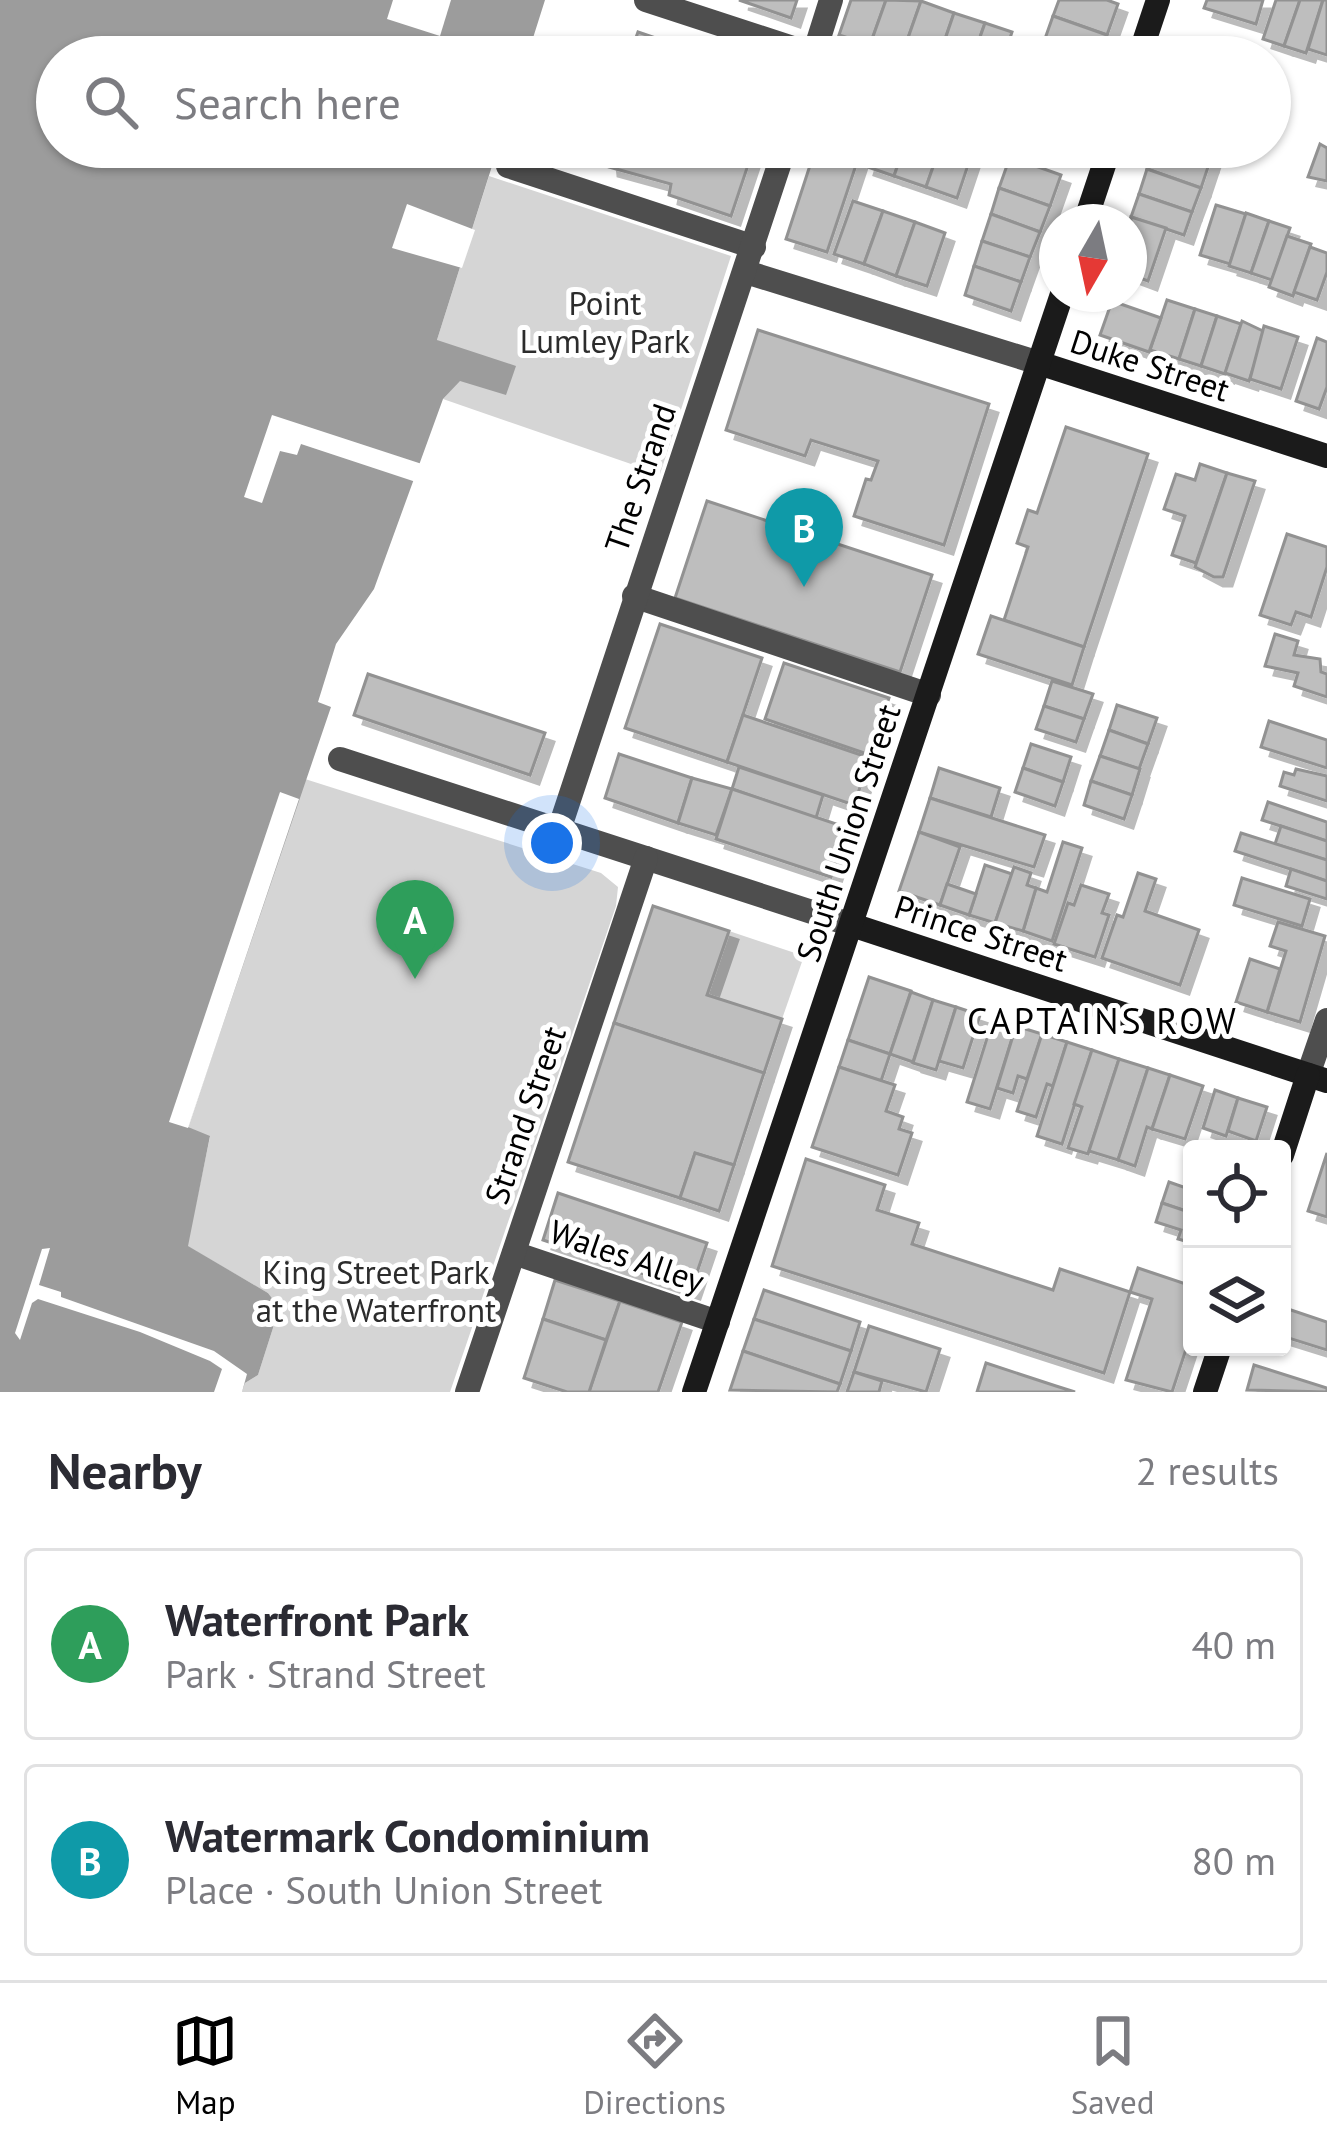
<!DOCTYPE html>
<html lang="en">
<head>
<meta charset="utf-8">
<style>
  body { margin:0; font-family:"PT Sans",sans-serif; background:#f2f2f3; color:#2b2b33 }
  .controls { position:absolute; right:36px; bottom:36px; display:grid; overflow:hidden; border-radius:12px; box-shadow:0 3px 9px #0004 }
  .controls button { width:108px; height:108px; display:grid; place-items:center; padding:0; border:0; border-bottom:3px solid #e1e1e2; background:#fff; color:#2b2b33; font:60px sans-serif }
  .compass { position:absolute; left:1039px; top:204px; width:108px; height:108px; border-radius:50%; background:#fff; box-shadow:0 3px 9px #0004; rotate:189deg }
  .you { position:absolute; left:552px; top:843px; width:42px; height:42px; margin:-30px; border:9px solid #fff; border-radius:50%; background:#1a73e8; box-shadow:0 0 0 18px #1a73e833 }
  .badge { display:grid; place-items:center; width:78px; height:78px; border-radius:50%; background:#000; color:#fff; font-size:39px; font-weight:700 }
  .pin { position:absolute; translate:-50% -99px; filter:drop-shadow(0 3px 6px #0008) }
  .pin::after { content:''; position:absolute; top:63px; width:42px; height:36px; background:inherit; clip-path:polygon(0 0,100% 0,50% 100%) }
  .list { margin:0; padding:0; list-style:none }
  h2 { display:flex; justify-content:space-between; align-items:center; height:156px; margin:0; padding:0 48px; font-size:51px }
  h2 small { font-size:39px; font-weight:400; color:#7c7c81 }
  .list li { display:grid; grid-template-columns:78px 1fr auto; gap:36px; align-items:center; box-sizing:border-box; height:192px; margin:0 24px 24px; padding:0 24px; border:3px solid #e1e1e2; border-radius:12px }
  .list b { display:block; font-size:45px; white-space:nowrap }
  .list p { margin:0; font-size:39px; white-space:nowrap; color:#7c7c81 }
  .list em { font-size:39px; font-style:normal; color:#7c7c81 }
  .icon { flex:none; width:66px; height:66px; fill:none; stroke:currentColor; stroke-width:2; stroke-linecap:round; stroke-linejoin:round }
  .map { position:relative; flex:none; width:1327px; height:1392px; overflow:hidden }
  .search { position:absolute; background:#fff; box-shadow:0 3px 9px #0004; left:36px; right:36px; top:36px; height:132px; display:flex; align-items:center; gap:30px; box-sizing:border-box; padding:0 42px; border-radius:66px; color:#7c7c81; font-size:45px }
  .sheet { height:588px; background:#fff }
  nav { display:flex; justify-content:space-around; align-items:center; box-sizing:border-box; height:168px; border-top:3px solid #e1e1e2; background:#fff; font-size:33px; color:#7c7c81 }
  nav a { display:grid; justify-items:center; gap:6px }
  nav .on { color:#000 }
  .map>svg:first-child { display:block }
  .green { fill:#d5d5d5 }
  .water { fill:#9c9c9c }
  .pier { fill:#fff }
  .building { fill:#bebebe; stroke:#929292; stroke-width:3; filter:url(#shadow) }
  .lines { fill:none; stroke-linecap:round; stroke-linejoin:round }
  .street { stroke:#4e4e4e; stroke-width:24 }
  .secondary { stroke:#1b1b1b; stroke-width:24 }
  .labels { text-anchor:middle; stroke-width:10; stroke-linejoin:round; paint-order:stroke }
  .park-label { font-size:33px; fill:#2c2c2c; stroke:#fff }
  .street-label { font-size:33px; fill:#000; stroke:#fff }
  .neighbourhood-label { font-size:36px; letter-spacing:3px; fill:#000; stroke:#fff }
</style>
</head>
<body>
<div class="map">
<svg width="1327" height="1392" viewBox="0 0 1327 1392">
  <defs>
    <filter id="shadow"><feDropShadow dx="9" dy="9" stdDeviation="0" flood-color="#0004"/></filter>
  </defs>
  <rect width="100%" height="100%" fill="#fff"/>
  <g class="green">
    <polygon points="489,176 731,256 660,474 443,399 459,381 437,340"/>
    <polygon points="305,779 601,873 618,887 616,906 450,1392 242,1392 245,1383 258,1375 273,1328 275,1302 268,1293 187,1246 210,1137 188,1128"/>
    <polygon points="729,931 804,956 782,1019 707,995"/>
  </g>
  <polygon class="water" points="0,0 545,0 527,57 57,57 57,147 498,147 437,340 516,366 506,395 460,381 443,399 374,589 336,644 318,702 331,707 188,1127 210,1136 188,1246 268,1293 275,1302 273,1328 258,1375 245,1383 242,1392 0,1392"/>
  <g class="pier">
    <polygon points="393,0 451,0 440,36 387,19"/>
    <polygon points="407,204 475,230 462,268 392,248"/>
    <polygon points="272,415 425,465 419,483 301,444 297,455 280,451 262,503 244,497"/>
    <polygon points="280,792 299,799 188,1128 169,1122"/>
    <polygon points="50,1248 39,1285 61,1292 61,1297 214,1351 247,1374 242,1392 214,1392 222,1369 210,1361 140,1332 38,1299 32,1303 20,1340 15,1333 42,1249"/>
  </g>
  <g class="building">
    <polygon points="739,0 797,0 791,18"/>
    <polygon points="851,0 886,0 870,45 839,35"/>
    <polygon points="886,0 921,1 902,55 870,45"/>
    <polygon points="1059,0 1107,0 1118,4 1107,35 1053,16"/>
    <polygon points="1207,0 1263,0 1256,24 1204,8"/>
    <polygon points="1276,0 1300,0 1284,46 1263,39"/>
    <polygon points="1300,0 1323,0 1306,53 1284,46"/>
    <polygon points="1323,0 1327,0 1327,55 1308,49"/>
    <polygon points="921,1 954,13 939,57 902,55"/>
    <polygon points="954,13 985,23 973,57 939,57"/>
    <polygon points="1053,16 1107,35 1099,57 1063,57 1041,50"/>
    <polygon points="985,23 1012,32 1004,57 973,57"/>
    <polygon points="638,32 711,57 629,57"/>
    <polygon points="1320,144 1327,148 1327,181 1308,177"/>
    <polygon points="607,147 754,147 731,216 669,195 671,184 609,167"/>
    <polygon points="816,147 862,147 827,252 786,239"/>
    <polygon points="871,147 904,147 894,176 865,166"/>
    <polygon points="904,147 940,147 926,187 894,176"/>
    <polygon points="940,147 974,147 957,198 926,187"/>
    <polygon points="1155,147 1209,164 1201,188 1147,169"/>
    <polygon points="1156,147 1215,147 1209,164"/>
    <polygon points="1010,157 1061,175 1050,206 999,188"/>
    <polygon points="1147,169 1201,188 1192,212 1139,194"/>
    <polygon points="999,188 1050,206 1040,232 991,214"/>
    <polygon points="1139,194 1192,212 1184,235 1131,217"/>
    <polygon points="853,201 883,211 864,264 834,254"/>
    <polygon points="1216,205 1246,214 1230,264 1200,255"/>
    <polygon points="883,211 915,222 896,276 864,264"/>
    <polygon points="1246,213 1269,221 1251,273 1229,266"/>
    <polygon points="991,214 1040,232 1030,257 982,241"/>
    <polygon points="1131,217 1166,228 1148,281 1129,274"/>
    <polygon points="1269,221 1290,228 1272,280 1251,273"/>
    <polygon points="915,222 945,233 927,286 896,276"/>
    <polygon points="1287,236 1311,244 1293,296 1269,287"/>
    <polygon points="982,241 1030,257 1021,282 974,266"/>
    <polygon points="1310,247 1327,253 1327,272 1317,300 1294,292"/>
    <polygon points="974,266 1021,282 1011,311 965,295"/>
    <polygon points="1167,300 1195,309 1179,359 1150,350"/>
    <polygon points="1112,301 1161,318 1149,352 1100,335"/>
    <polygon points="1195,309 1217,316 1201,366 1179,359"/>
    <polygon points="1217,316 1241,324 1225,374 1201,366"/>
    <polygon points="1242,321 1265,332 1249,381 1225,373"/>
    <polygon points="1264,326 1298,337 1281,389 1250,379"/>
    <polygon points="758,330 989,404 944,545 854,516 866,479 871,480 878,461 811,440 805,456 726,430"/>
    <polygon points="1317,338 1327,342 1327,387 1319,409 1296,401"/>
    <polygon points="1066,427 1148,454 1084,647 1004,620 1028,547 1017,543 1028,510 1037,513"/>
    <polygon points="1200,464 1227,473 1196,563 1172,555 1185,516 1164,509 1176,474 1195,480"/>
    <polygon points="1227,473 1255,481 1223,577 1214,577 1195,567"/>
    <polygon points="707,501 932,575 900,672 675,598"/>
    <polygon points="1287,534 1327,547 1327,567 1311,617 1296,612 1291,625 1260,615"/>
    <polygon points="991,616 1084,647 1072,685 978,654"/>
    <polygon points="660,624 762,658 727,762 625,728"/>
    <polygon points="1275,634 1298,641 1294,655 1320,659 1321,672 1327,674 1327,697 1294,686 1298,673 1265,666"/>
    <polygon points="784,663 889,698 870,755 765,719"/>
    <polygon points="368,674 545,733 530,775 354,715"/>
    <polygon points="1052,681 1093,694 1084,719 1044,706"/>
    <polygon points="1117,705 1157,718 1148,744 1109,730"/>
    <polygon points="1044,706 1084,719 1076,742 1036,729"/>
    <polygon points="743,715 870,758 854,805 727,762"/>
    <polygon points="1269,721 1327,740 1327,768 1261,747"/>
    <polygon points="1109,730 1148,744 1139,769 1100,756"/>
    <polygon points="1031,744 1071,757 1063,782 1023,768"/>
    <polygon points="619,754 692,778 678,823 605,798"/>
    <polygon points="1100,756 1140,769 1132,795 1091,781"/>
    <polygon points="739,767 823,795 816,818 732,789"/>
    <polygon points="939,768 1000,788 991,817 930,798"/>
    <polygon points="1023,768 1063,782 1055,806 1015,792"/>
    <polygon points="1296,769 1327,776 1327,801 1280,786 1284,772 1294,775"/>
    <polygon points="692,778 732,789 716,835 678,823"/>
    <polygon points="1091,781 1132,795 1124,819 1084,805"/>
    <polygon points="732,789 848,828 831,877 716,839"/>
    <polygon points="930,798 1045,835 1034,867 919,832"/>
    <polygon points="1268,802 1327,822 1327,841 1262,820"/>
    <polygon points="1281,826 1327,841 1327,860 1275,844"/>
    <polygon points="919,832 960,847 940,905 899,891"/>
    <polygon points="1241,833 1327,860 1327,881 1235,851"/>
    <polygon points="1063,842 1082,848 1052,941 1023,931 1036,888 1047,892"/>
    <polygon points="985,865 1012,874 995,923 969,915"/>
    <polygon points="1014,867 1031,873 1027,885 1036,888 1023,931 995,923"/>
    <polygon points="1291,869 1327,881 1327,899 1286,886"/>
    <polygon points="1138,873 1156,879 1145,911 1199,930 1180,985 1102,958 1117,915 1123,917"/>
    <polygon points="1242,878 1310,899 1302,926 1234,905"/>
    <polygon points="947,884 976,894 969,915 940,905"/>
    <polygon points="1081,885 1109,894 1102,913 1109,915 1095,957 1054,944 1068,903 1074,905"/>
    <polygon points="653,906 729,931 707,995 782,1019 764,1073 614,1023"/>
    <polygon points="1278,922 1325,936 1300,1022 1267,1012 1286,951 1270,946"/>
    <polygon points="1250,959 1280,969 1267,1012 1236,1002"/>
    <polygon points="869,977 911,991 890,1054 848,1040"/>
    <polygon points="911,992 933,1000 913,1062 890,1054"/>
    <polygon points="933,1000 956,1007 936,1070 913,1063"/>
    <polygon points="956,1007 980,1015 963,1068 939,1061"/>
    <polygon points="993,1019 1016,1026 990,1109 967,1102"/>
    <polygon points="614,1023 764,1073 734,1165 695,1153 680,1198 568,1162"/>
    <polygon points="1016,1026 1042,1034 1027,1079 1018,1076 1013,1093 997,1088"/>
    <polygon points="1042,1034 1067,1042 1053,1086 1047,1084 1036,1117 1017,1111"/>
    <polygon points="848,1040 890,1054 881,1081 839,1067"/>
    <polygon points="1067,1042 1092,1050 1062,1144 1037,1136"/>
    <polygon points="1092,1050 1119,1059 1088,1154 1068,1148 1082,1107 1074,1104"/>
    <polygon points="1119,1059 1148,1068 1118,1160 1089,1151"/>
    <polygon points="839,1067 895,1085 886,1111 903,1117 899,1129 912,1133 898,1175 812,1147"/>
    <polygon points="1148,1068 1170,1075 1152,1129 1147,1127 1135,1166 1118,1160"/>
    <polygon points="1170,1075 1203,1086 1185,1139 1152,1129"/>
    <polygon points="1215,1090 1238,1098 1226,1136 1203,1128"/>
    <polygon points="1238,1098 1267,1107 1256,1141 1228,1131"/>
    <polygon points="695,1153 734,1165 719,1211 680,1198"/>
    <polygon points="1327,1153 1327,1217 1308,1211"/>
    <polygon points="806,1159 885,1185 877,1210 919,1223 912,1244 1053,1290 1060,1269 1130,1292 1104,1373 772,1266"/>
    <polygon points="1169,1182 1192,1190 1192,1213 1162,1203"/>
    <polygon points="558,1193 707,1243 691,1290 543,1240"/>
    <polygon points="1162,1203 1192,1213 1192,1243 1178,1239 1181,1230 1156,1222"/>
    <polygon points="1138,1268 1192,1286 1192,1331 1172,1392 1126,1380 1152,1299 1130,1292"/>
    <polygon points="555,1280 620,1301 606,1340 543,1319"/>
    <polygon points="764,1290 860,1322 851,1351 754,1319"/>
    <polygon points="620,1301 682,1322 658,1392 589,1392"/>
    <polygon points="1282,1307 1327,1322 1327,1350 1282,1336"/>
    <polygon points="543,1319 606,1340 589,1392 567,1392 524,1378"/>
    <polygon points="754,1319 851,1351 840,1384 743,1351"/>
    <polygon points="869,1326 940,1349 926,1392 854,1372"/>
    <polygon points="743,1351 840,1384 837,1392 730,1390"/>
    <polygon points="986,1363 1056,1386 1075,1392 977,1392"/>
    <polygon points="1254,1365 1327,1388 1327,1392 1247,1390"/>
    <polygon points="854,1372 882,1381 879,1392 847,1392"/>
  </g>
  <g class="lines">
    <g class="street">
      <polyline points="646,0 820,57"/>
      <polyline points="813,57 831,0"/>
      <polyline points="508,166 754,247"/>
      <polyline points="746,272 1039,363"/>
      <polyline points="634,596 929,695"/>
      <polyline points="340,759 852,925"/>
      <polyline points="559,830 785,147"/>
      <polyline points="1308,1075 1327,1020"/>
      <polyline points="514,1253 718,1322"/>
      <polyline points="467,1392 646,858"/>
    </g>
    <g class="secondary">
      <polyline points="1139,57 1158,0"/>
      <polyline points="1085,222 1110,147"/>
      <polyline points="1039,363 1327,456"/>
      <polyline points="852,925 1327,1081"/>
      <polyline points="1282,1155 1308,1075"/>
      <polyline points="694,1392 1062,294"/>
      <polyline points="1205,1392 1220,1347"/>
    </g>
  </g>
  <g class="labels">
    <g class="park-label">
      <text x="605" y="315">Point<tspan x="605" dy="38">Lumley Park</tspan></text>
      <text x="376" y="1284">King Street Park<tspan x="376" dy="38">at the Waterfront</tspan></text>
    </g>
    <g class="street-label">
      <text transform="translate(1150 365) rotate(18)" y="12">Duke Street</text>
      <text transform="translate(640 478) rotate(-71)" y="12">The Strand</text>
      <text transform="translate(848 833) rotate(-72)" y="12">South Union Street</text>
      <text transform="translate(981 933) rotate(18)" y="12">Prince Street</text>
      <text transform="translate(525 1115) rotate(-71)" y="12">Strand Street</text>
      <text transform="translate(627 1256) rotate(19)" y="12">Wales Alley</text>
    </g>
    <g class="neighbourhood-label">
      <text x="1103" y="1034">CAPTAINS ROW</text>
    </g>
  </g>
</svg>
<div class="controls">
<button><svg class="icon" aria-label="locate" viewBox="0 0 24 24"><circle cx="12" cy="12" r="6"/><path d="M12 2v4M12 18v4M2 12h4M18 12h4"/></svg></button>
<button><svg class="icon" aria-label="layers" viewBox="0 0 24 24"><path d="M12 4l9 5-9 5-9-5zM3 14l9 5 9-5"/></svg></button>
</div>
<svg class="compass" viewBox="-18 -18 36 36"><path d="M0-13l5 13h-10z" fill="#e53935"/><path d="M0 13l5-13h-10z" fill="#7c7c81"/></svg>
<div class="you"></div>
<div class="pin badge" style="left:415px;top:979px;background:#2e9e5b">A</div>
<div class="pin badge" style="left:804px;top:587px;background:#0f9aa8">B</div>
<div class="search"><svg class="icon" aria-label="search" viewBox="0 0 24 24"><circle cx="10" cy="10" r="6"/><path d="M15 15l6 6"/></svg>Search here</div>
</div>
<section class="sheet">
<h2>Nearby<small>2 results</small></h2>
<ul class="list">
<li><span class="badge" style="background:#2e9e5b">A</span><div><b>Waterfront Park</b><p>Park · Strand Street</p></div><em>40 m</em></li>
<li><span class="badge" style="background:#0f9aa8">B</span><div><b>Watermark Condominium</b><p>Place · South Union Street</p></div><em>80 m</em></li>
</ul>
</section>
<nav>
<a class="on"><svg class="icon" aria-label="map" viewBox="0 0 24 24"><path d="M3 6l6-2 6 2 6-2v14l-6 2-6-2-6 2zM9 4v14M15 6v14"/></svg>Map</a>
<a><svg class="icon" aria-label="directions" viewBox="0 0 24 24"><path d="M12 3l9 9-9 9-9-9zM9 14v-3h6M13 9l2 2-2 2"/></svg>Directions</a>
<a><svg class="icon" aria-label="saved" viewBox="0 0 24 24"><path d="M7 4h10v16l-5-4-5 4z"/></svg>Saved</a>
</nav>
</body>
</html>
